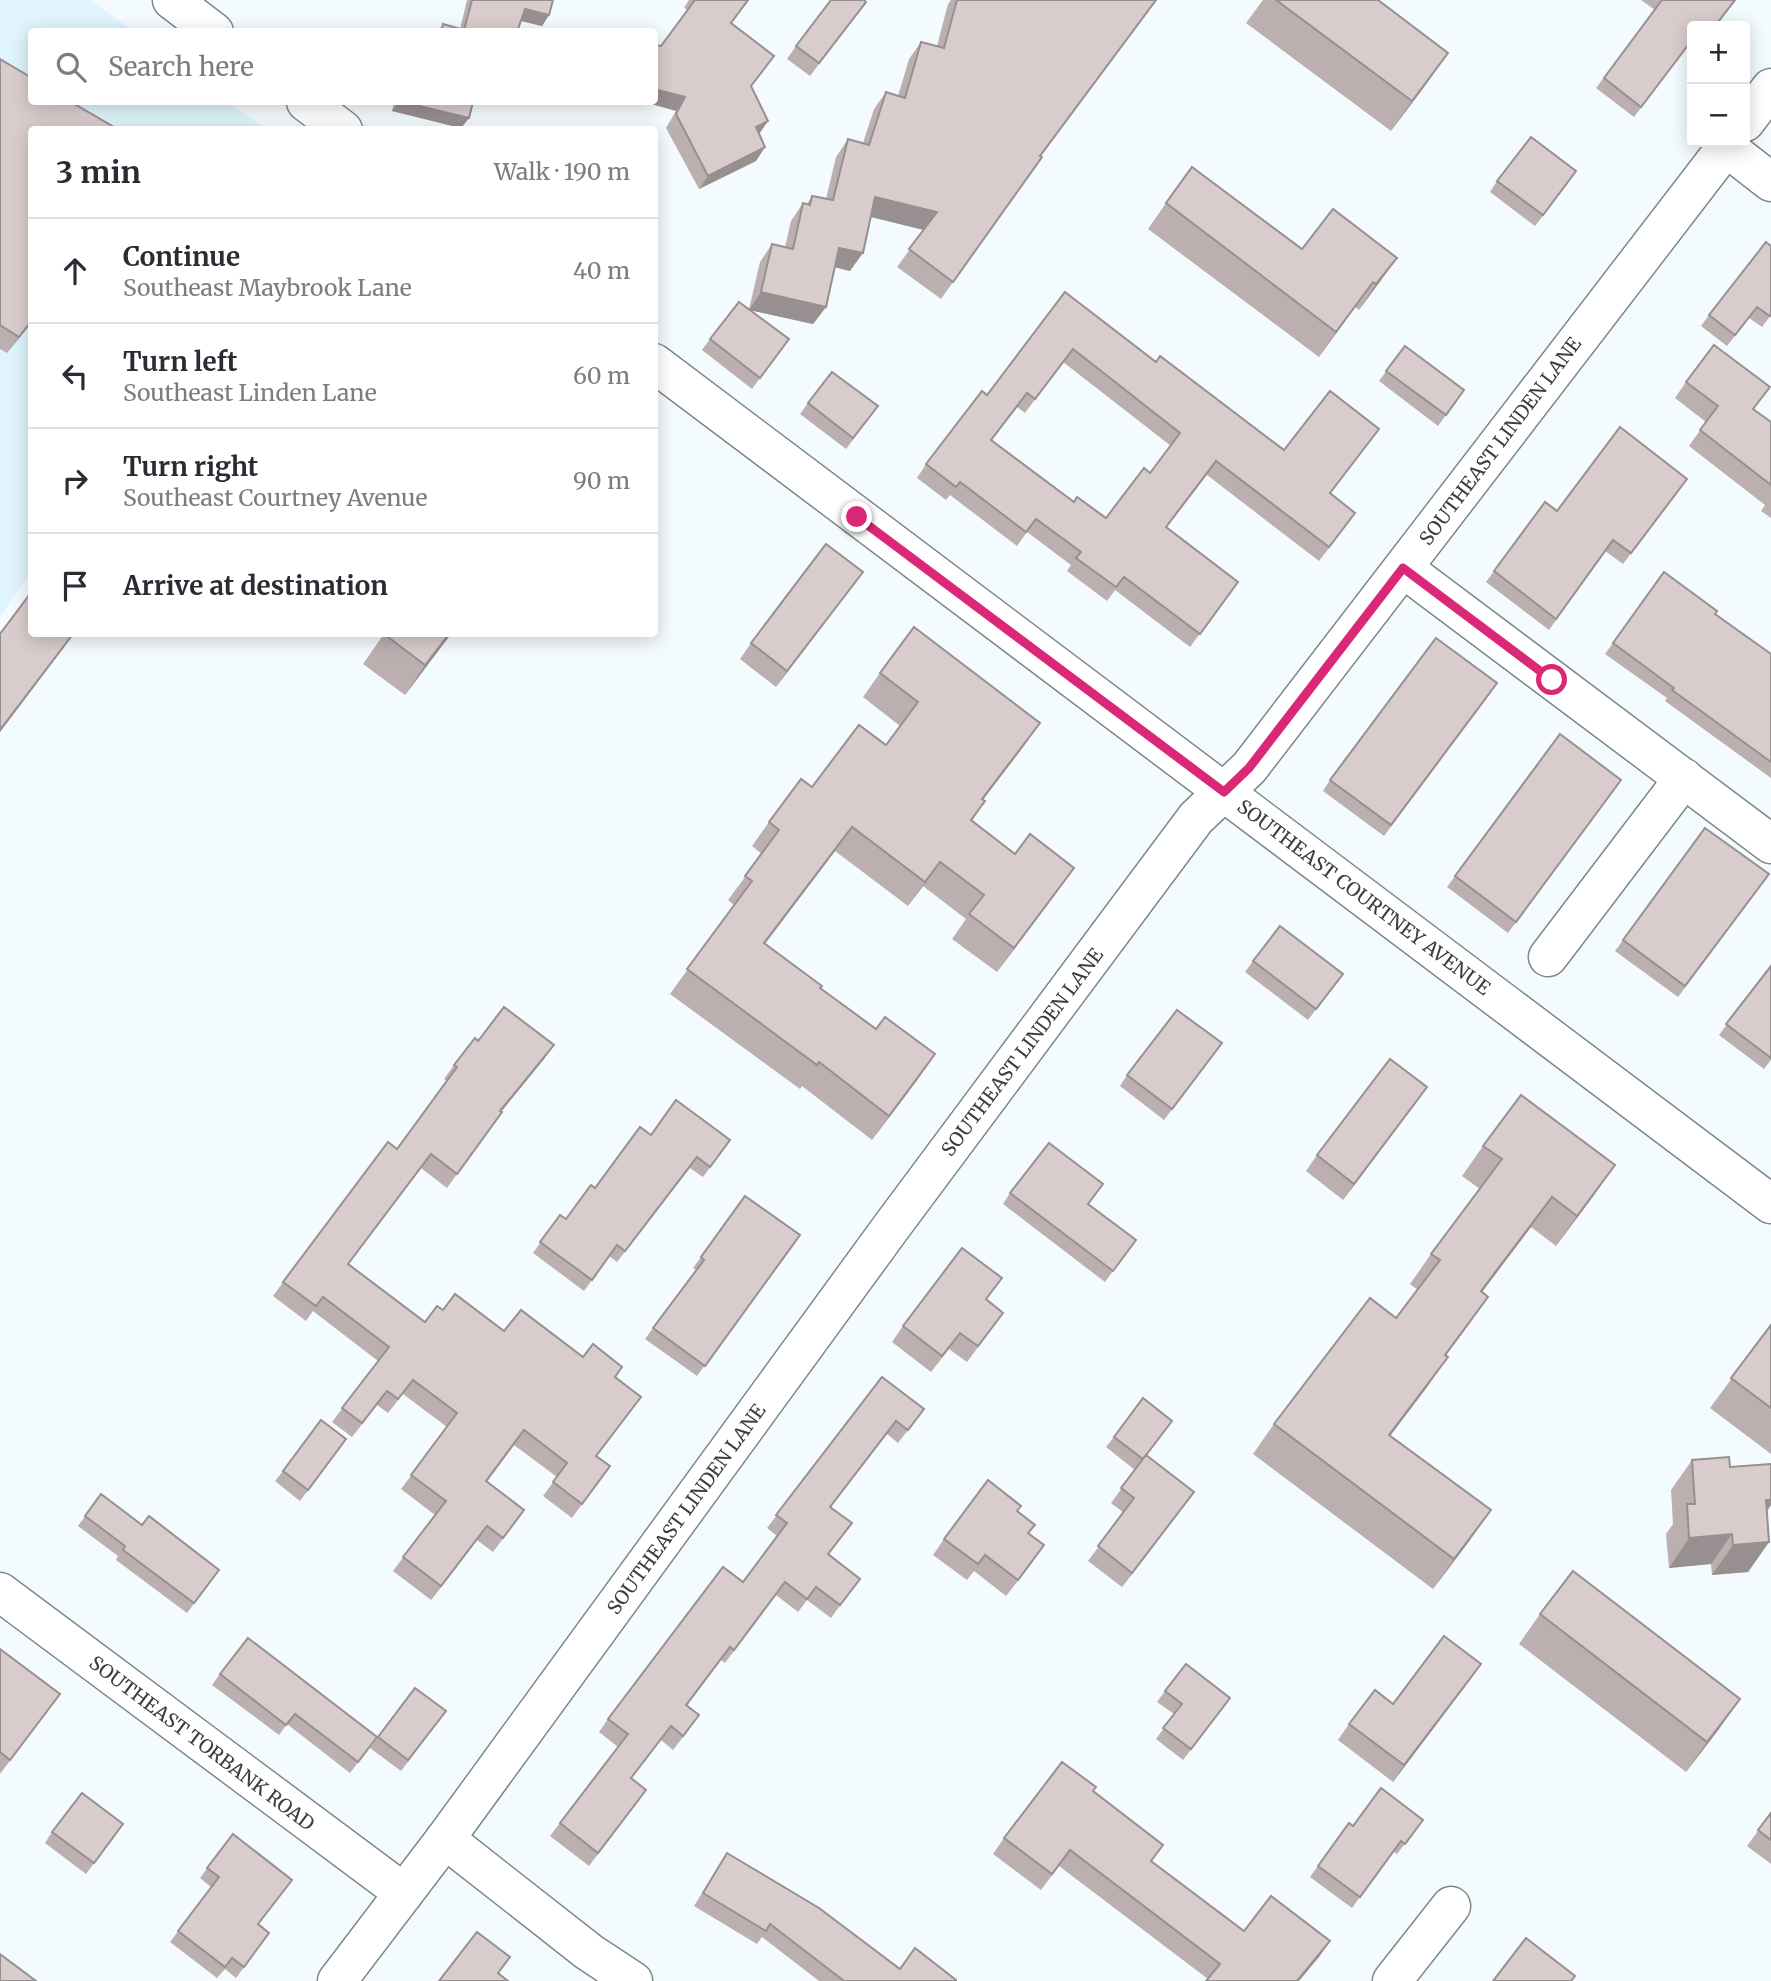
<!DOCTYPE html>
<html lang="en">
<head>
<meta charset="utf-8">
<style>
  body { margin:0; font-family:Merriweather,serif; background:#f2f2f3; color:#2b2b33 }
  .controls { position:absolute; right:21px; top:21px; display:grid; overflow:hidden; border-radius:7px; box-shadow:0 4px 18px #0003 }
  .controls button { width:63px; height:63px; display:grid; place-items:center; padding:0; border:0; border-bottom:2px solid #e1e1e2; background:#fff; color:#2b2b33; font:35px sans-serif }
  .stop { position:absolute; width:21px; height:21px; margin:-16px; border:5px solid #db2777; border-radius:50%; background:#fff }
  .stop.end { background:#db2777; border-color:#fff; box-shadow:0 2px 7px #0008 }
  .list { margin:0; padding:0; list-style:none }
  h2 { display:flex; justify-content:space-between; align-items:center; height:91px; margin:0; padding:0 28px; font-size:30px }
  h2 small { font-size:23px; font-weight:400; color:#7c7c81 }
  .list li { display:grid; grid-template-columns:46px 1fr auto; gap:21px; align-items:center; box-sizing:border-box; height:105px; padding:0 28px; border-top:2px solid #e1e1e2 }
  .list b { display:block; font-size:26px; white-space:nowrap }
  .list p { margin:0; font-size:23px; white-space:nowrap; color:#7c7c81 }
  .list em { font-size:23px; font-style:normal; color:#7c7c81 }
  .icon { flex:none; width:38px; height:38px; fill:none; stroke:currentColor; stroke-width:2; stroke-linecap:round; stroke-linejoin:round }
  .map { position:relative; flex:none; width:1771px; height:1981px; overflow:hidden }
  .search { position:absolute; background:#fff; box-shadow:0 4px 18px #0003; left:28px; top:28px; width:630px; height:77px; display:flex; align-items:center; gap:18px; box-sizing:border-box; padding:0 24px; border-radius:7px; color:#7c7c81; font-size:26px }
  .panel { position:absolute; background:#fff; box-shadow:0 4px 18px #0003; left:28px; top:126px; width:630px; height:511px; border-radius:7px }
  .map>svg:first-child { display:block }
  .built { fill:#dff4fc }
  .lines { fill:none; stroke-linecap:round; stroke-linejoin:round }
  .minor-casing { stroke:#7d888c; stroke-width:41 }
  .minor { stroke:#fff; stroke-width:38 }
  .wall { fill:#bbafb0; fill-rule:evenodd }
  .shaded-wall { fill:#988f90 }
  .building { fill:#d9cccd; stroke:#988f90; stroke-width:2; fill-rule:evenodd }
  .route { stroke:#db2777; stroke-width:9 }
  .labels { text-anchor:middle; stroke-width:5; stroke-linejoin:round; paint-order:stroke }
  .street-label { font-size:19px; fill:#393e40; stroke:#fff }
</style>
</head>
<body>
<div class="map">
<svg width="1771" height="1981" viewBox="0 0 1771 1981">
  <rect width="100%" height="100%" fill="#f4fbfe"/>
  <polygon class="built" points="0,0 90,0 133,31 32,32 32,102 228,102 266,129 32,130 31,574 0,616"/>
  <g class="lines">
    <g class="minor-casing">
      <g id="minor">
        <polyline points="172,0 214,32"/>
        <polyline points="306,102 343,130"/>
        <polyline points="1745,122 1771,88"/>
        <polyline points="1726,147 1771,182"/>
        <polyline points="654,363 1771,1204"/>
        <polyline points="1403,568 1771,844"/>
        <polyline points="1548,957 1684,778"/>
        <polyline points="0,1592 404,1893"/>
        <polyline points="445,1839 589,1952 633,1981"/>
        <polyline points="337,1981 445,1839 892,1226 1196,818 1249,768 1730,142"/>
        <polyline points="1392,1981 1451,1906"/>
      </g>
    </g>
    <use href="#minor" class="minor"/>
  </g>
  <g class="wall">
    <polygon points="467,0 553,0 549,15 542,26 521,21 517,32 438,32 443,24 460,29"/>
    <polygon points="689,0 749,0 731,23 751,87 768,121 759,134 765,147 756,161 699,189 666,128 676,111 661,46 688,10 684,8"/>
    <polygon points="951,0 1156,0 1041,156 1042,157 941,299 897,267 924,230 871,217 850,271 834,267 826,307 813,324 750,310 789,339 752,389 702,350 710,339 749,309 760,262 772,244 785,247 791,221 803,203 807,204 812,196 826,199 836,157 848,139 863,143 874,109 886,92 898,96 909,59 921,42 937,46 948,4"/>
    <polygon points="1263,0 1378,0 1427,83 1391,131 1246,23"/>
    <polygon points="1641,0 1735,0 1692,26 1692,40 1634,117 1596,88 1655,10"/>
    <polygon points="856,15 810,76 787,59 796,46"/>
    <polygon points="0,59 32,322 7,353 0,349"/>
    <polygon points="394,102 473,102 469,118 461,128 392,111"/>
    <polygon points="1497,181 1569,182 1535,226 1490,192"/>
    <polygon points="1166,203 1302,249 1397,258 1359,310 1355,307 1319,357 1148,229"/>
    <polygon points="1771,246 1771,315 1762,327 1749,318 1727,346 1701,326 1709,315"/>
    <path d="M1065,292l91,70 128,88 95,-21 -49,65 16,32 -27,35 -112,-86 -41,53 72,54 -48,65 -75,-57 -8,11 -40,-30 4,-6 -44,-33 -10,14 -67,-51 -4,5 -29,-22 9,-14 61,-69zM1063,362l108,84 -21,27 -44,45 -32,-16 -82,-62 25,-33 8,6z"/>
    <polygon points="1405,346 1464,390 1438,426 1379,381"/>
    <polygon points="1686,382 1754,409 1771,422 1771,518 1761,511 1765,505 1689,446 1706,422 1675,398"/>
    <polygon points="808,403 878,406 846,449 800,414"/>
    <polygon points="1687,479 1623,564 1605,551 1549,630 1486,582 1545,502 1557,511"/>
    <polygon points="863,572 776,687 740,659 751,643"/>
    <polygon points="1664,572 1715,614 1771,654 1771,778 1665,701 1667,698 1605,654"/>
    <polygon points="384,634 451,634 405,695 363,664"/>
    <polygon points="880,673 1023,747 983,800 985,801 972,821 1015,854 1074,868 997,972 952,939 966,919 923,886 908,906 835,851 765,944 820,988 876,1029 935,1054 872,1140 802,1086 800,1089 670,994 734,905 728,900 762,854 752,846 769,822 812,787 886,745 900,726 863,697"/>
    <polygon points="1490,694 1384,836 1323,791 1330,780"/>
    <polygon points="1560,734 1621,780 1508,933 1447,887"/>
    <polygon points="1705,828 1769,874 1678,997 1615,951"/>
    <polygon points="1253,961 1343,974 1308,1020 1245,972"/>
    <polygon points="1771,966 1771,1060 1764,1069 1719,1035"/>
    <polygon points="478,1041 544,1059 501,1112 447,1188 421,1168 348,1264 425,1322 443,1310 583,1357 615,1377 641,1397 597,1456 610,1466 572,1518 543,1496 557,1477 514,1445 487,1482 514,1524 493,1552 477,1540 431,1600 393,1571 435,1515 401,1489 447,1427 403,1394 388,1413 377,1405 352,1437 332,1422 378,1361 313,1311 306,1321 273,1296 283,1282 397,1149 447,1081 444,1079 454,1065"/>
    <polygon points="1214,1054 1164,1120 1120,1086 1127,1075"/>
    <polygon points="1427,1087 1343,1200 1306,1171 1317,1155"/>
    <polygon points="651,1135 730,1140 703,1177 690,1168 617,1262 609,1256 584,1291 533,1253 560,1215 566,1219 595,1188"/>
    <polygon points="1483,1146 1594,1195 1556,1246 1531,1227 1482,1292 1488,1297 1446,1355 1427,1387 1390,1436 1470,1540 1433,1589 1253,1454 1274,1424 1396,1318 1418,1290 1410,1284 1431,1254 1480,1189 1462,1176"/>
    <polygon points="1010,1193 1136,1240 1105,1282 1003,1204"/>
    <polygon points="745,1196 800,1235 697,1376 645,1339 696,1270 693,1268"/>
    <polygon points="987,1299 1003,1313 967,1362 949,1349 931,1372 892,1342 903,1326"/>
    <polygon points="1771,1325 1771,1454 1710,1408"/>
    <polygon points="882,1377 924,1409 898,1443 887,1434 831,1507 842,1537 828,1555 850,1592 831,1618 807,1600 798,1612 776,1595 725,1663 721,1660 687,1706 690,1728 673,1750 661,1740 632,1778 637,1803 589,1866 550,1836 618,1747 599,1732 608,1719 743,1582 777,1536 767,1528"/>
    <polygon points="1172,1421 1146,1456 1194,1492 1122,1587 1088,1561 1124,1513 1111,1503 1135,1470 1106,1447 1114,1437"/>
    <polygon points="346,1439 300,1501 275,1481 283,1471"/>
    <polygon points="1692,1460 1730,1467 1771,1464 1771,1505 1766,1512 1769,1542 1748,1572 1712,1575 1711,1564 1669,1568 1666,1534 1673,1524 1671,1490"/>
    <polygon points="101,1494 142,1525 219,1570 187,1613 116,1560 118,1556 78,1526"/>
    <polygon points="1017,1511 1028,1533 1033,1561 1006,1596 974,1571 967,1580 933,1555 944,1539"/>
    <polygon points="1540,1614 1719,1729 1686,1772 1519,1644"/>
    <polygon points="0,1649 48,1710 0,1774"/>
    <polygon points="1481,1664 1393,1782 1338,1740 1349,1724"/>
    <polygon points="220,1674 377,1737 350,1773 287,1724 279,1735 212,1685"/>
    <polygon points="1165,1691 1222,1709 1183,1760 1156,1739 1174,1714 1157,1702"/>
    <polygon points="438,1722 401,1771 370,1748 378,1737"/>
    <polygon points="1093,1791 1151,1861 1244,1931 1319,1957 1208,1979 1059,1866 1041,1890 993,1854 1004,1838"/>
    <polygon points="1771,1813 1771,1864 1747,1846"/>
    <polygon points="1423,1820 1397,1854 1393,1851 1352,1908 1310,1877 1349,1823 1353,1826"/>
    <polygon points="123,1824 86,1874 45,1843 52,1832"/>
    <polygon points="233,1834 292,1880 258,1924 269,1933 236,1978 225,1969 217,1978 170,1942 211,1887 200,1878"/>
    <polygon points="727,1853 900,1969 956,1981 819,1981 762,1937 757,1944 694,1906"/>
  </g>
  <g class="shaded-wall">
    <polygon points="525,9 549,15 542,26 517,20"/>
    <polygon points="1448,53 1427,83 1391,131 1412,101"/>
    <polygon points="654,89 685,97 676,111 644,102 654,102"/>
    <polygon points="399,102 403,102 469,118 461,128 392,111"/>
    <polygon points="768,121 759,134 756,127"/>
    <polygon points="765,147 756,161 699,189 708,176"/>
    <polygon points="875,197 937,212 924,230 863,215"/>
    <polygon points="839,248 863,253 850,271 826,265"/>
    <polygon points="1397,258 1379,283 1359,310 1376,284"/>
    <polygon points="1373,282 1319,357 1336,332"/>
    <polygon points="761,292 826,307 813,324 749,310"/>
    <polygon points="32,320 32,322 7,353 19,337"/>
    <polygon points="863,572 851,588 776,687 787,671"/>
    <polygon points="73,634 55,659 0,732 0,730"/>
    <polygon points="449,634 451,634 405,695 425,665"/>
    <polygon points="1040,723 1023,747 965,823 982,799"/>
    <polygon points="852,827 835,851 747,967 764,943"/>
    <polygon points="940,862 923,886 908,906 925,882"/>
    <polygon points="1074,868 1057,892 997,972 1014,948"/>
    <polygon points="554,1045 544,1059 490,1125 500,1111"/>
    <polygon points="935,1054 918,1079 872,1140 889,1116"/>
    <polygon points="1427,1087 1416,1103 1343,1200 1354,1184"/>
    <polygon points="1615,1165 1594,1195 1556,1246 1577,1216"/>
    <polygon points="1552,1197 1531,1227 1460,1321 1481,1291"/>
    <polygon points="1488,1297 1467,1327 1424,1385 1445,1355"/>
    <polygon points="1448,1357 1427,1387 1368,1465 1389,1435"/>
    <polygon points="1194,1492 1184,1506 1122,1587 1132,1573"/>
    <polygon points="1766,1500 1771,1500 1771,1505 1754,1530"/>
    <polygon points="1491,1510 1470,1540 1433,1589 1454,1559"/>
    <polygon points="487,1526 477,1540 431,1600 441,1586"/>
    <polygon points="1732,1534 1711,1564 1669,1568 1689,1538"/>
    <polygon points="1769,1542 1748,1572 1712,1575 1733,1545"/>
    <polygon points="1044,1545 1033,1561 1006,1596 1018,1580"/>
    <polygon points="1481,1664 1470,1680 1393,1782 1404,1765"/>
    <polygon points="1740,1699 1719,1729 1686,1772 1707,1742"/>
    <polygon points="1330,1941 1319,1957 1299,1981 1297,1981"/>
  </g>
  <g class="building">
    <polygon points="472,0 553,0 549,15 525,9 517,32 441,32 443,24 464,30"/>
    <polygon points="695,0 748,0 731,23 774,56 751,86 768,121 756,127 765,147 708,176 676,114 685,97 654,89 654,45 661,46"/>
    <polygon points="831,0 864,0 866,2 819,63 796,46"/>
    <polygon points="957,0 1156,0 1040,156 1042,157 953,282 909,249 937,212 875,197 863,253 839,248 826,307 761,292 772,244 793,249 803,203 810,205 812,196 833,200 848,139 869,145 886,92 905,98 921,42 944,48"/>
    <polygon points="1276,0 1378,0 1448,53 1412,101"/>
    <polygon points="1662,0 1735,0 1715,26 1692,26 1692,40 1641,107 1604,78"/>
    <polygon points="0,59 32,78 32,102 71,102 119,130 32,130 32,320 19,337 0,325"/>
    <polygon points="403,102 473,102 469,118"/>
    <polygon points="1531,137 1576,171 1543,215 1497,181"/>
    <polygon points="1192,167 1302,249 1333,209 1397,258 1376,284 1373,282 1336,332 1166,203"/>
    <polygon points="1766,242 1771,246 1771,314 1770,316 1757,307 1735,335 1709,315"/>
    <path d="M1065,292l91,70 4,-6 124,94 46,-59 49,38 -49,64 25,20 -26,34 -113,-86 -50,66 72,55 -38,52 -76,-57 -8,10 -40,-29 5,-6 -45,-33 -10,13 -66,-50 -4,5 -30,-23 56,-73 5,4zM1073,349l107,84 -30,40 -6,-5 -38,50 -29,-21 -3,5 -83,-62 36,-47 8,6z"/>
    <polygon points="739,302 789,339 760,378 710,339"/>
    <polygon points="1714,345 1770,387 1753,409 1771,422 1771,485 1700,430 1718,406 1686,382"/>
    <polygon points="1405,346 1464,390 1446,415 1386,371"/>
    <polygon points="832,372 878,406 853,438 808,403"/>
    <polygon points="1620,427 1687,479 1631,553 1613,540 1556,619 1494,571 1545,502 1557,511"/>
    <polygon points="826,544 863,572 787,671 751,643"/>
    <polygon points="1664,572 1717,611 1715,614 1771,654 1771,762 1672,690 1674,688 1613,643"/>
    <polygon points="30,594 32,595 32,634 73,634 0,730 0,634"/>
    <polygon points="914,627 1040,723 982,799 985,801 971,820 1015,854 1030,834 1074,868 1014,948 969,914 984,895 940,862 925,882 852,827 764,943 822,986 820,988 876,1029 885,1017 935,1054 889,1116 819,1062 817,1065 687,969 752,881 745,876 779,830 769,822 801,779 812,787 859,725 886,745 918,702 880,673"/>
    <polygon points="384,634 449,634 425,665"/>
    <polygon points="1436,638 1497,683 1391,825 1330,780"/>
    <polygon points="1560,734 1621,780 1516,922 1455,876"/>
    <polygon points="1705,828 1769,874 1685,986 1623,940"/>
    <polygon points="1280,926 1343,974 1316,1009 1253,961"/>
    <polygon points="1771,966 1771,1058 1726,1024"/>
    <polygon points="504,1007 554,1045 500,1111 502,1112 457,1174 431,1154 348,1264 425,1322 437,1306 443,1310 455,1294 504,1331 521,1310 583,1357 593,1344 622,1367 615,1377 641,1397 596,1456 610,1466 582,1504 553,1482 567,1463 524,1430 486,1481 524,1510 503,1538 487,1526 441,1586 403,1557 446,1501 411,1475 457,1413 413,1380 398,1399 387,1391 362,1423 342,1408 389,1347 323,1297 316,1306 283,1282 388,1142 397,1149 457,1067 454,1065 475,1038 478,1041"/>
    <polygon points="1177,1010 1222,1043 1172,1109 1127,1075"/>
    <polygon points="1390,1059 1427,1087 1354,1184 1317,1155"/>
    <polygon points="1521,1095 1615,1165 1577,1216 1552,1197 1481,1291 1488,1297 1445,1355 1448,1357 1389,1435 1491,1510 1454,1559 1274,1424 1370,1298 1396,1318 1440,1260 1431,1254 1502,1159 1483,1146"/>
    <polygon points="676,1100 730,1140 710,1167 697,1157 625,1251 617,1245 592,1280 540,1242 560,1215 566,1219 591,1185 595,1188 640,1127 651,1135"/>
    <polygon points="1049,1143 1103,1184 1088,1204 1136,1240 1113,1271 1010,1193"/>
    <polygon points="745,1196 800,1235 705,1366 653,1328 704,1260 701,1257"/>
    <polygon points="962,1248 1002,1278 986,1299 1003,1313 978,1346 960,1333 942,1356 903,1326"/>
    <polygon points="1771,1325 1771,1408 1731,1378"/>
    <polygon points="882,1377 924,1409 908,1430 896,1421 830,1507 852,1523 828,1554 860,1579 840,1605 816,1587 807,1599 785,1582 734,1650 730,1647 686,1705 699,1715 683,1736 671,1726 631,1778 646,1790 598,1853 560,1823 628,1734 608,1719 723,1567 743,1582 787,1523 776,1515"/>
    <polygon points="1143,1398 1172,1421 1143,1459 1114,1437"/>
    <polygon points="321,1420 346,1439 308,1490 283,1471"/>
    <polygon points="1146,1455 1194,1492 1132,1573 1098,1546 1134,1498 1121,1488"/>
    <polygon points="1729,1457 1730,1467 1771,1464 1771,1500 1766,1500 1769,1542 1733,1545 1732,1534 1689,1538 1687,1504 1695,1504 1692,1460"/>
    <polygon points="988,1480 1021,1506 1017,1511 1035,1525 1028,1533 1044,1545 1018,1580 985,1555 978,1564 944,1539"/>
    <polygon points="101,1494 142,1525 149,1516 219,1570 194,1603 123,1550 125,1546 85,1516"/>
    <polygon points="1573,1571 1740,1699 1707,1742 1540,1614"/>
    <polygon points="1444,1636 1481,1664 1404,1765 1349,1724 1375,1690 1393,1704"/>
    <polygon points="248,1638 377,1737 358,1762 295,1714 286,1725 220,1674"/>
    <polygon points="0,1649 60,1694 10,1760 0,1752"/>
    <polygon points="1186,1664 1230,1698 1191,1749 1163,1728 1182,1704 1165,1691"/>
    <polygon points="415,1688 446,1711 408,1760 378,1737"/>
    <polygon points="1062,1762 1096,1787 1093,1791 1163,1845 1151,1861 1244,1931 1271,1896 1330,1941 1297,1981 1206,1981 1220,1964 1070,1850 1052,1874 1004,1838"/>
    <polygon points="1381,1788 1423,1820 1405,1844 1401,1841 1360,1897 1318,1866 1349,1823 1353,1826"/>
    <polygon points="82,1793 123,1824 94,1863 52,1832"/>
    <polygon points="1771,1813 1771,1840 1758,1830"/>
    <polygon points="233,1834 292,1880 258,1924 269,1933 244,1967 232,1958 225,1967 178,1931 219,1877 207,1868"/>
    <polygon points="727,1853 819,1908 900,1969 915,1948 956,1980 956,1981 844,1981 770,1924 766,1931 703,1893"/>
    <polygon points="477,1932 510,1957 498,1973 508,1981 439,1981"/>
    <polygon points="1526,1938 1575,1976 1571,1981 1493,1981"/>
    <polygon points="0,1954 36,1981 0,1981"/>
  </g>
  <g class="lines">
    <polyline class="route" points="857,517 1224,792 1249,768 1403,568 1552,680"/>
  </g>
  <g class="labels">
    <g class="street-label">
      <text transform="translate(1500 441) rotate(-53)" y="7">SOUTHEAST LINDEN LANE</text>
      <text transform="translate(1364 897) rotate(37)" y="7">SOUTHEAST COURTNEY AVENUE</text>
      <text transform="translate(1022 1052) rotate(-53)" y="7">SOUTHEAST LINDEN LANE</text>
      <text transform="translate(686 1509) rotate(-54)" y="7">SOUTHEAST LINDEN LANE</text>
      <text transform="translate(202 1743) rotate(37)" y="7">SOUTHEAST TORBANK ROAD</text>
    </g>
  </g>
</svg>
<div class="controls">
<button>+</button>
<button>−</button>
</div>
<div class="stop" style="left:1552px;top:680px"></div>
<div class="stop end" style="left:857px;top:517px"></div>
<div class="search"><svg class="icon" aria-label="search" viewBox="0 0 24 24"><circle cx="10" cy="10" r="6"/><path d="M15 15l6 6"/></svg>Search here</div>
<section class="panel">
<h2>3 min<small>Walk · 190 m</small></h2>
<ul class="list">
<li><svg class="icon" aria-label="ahead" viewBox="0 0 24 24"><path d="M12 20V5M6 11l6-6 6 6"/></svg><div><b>Continue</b><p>Southeast Maybrook Lane</p></div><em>40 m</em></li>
<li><svg class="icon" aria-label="left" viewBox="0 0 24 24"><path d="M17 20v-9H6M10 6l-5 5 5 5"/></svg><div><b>Turn left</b><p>Southeast Linden Lane</p></div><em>60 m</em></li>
<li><svg class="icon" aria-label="right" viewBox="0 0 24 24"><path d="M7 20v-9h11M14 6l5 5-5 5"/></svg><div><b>Turn right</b><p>Southeast Courtney Avenue</p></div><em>90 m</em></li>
<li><svg class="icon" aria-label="arrive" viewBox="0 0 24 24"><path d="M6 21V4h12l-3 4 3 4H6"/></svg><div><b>Arrive at destination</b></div></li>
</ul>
</section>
</div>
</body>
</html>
